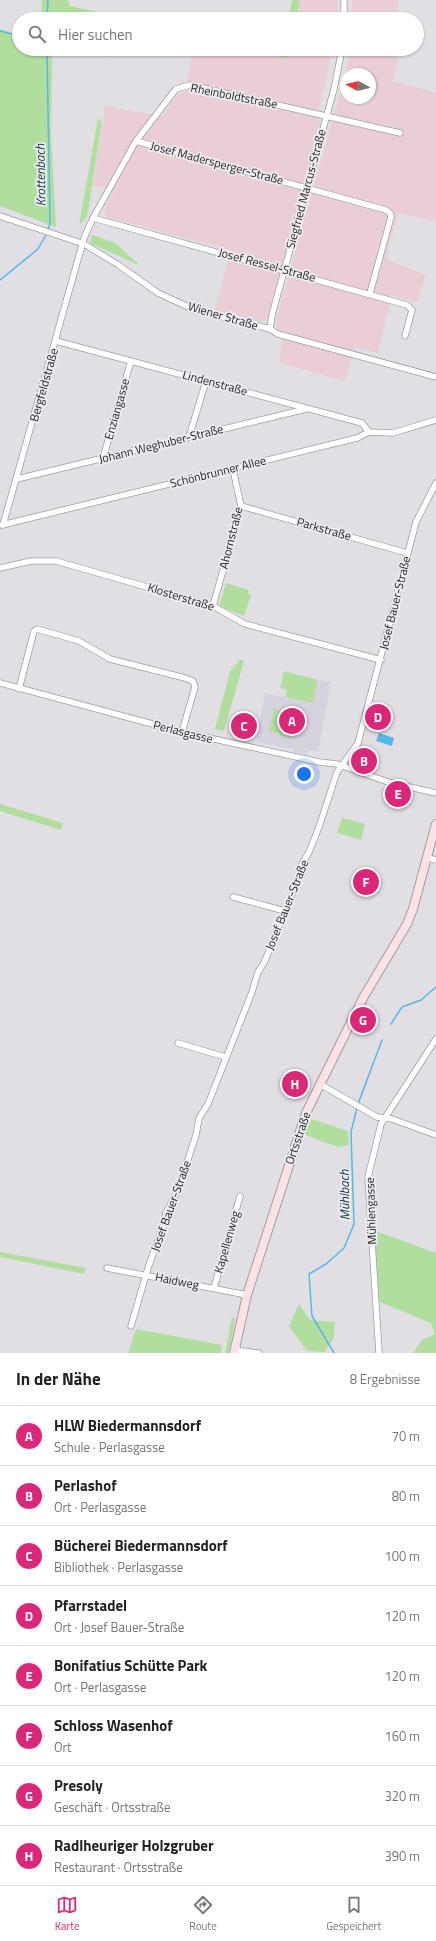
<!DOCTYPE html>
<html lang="de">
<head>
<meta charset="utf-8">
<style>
  body { margin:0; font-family:"Titillium Web",sans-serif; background:#f2f2f2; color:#222 }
  .compass { position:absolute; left:340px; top:68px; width:36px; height:36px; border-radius:50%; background:#fff; box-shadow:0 1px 3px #0004; rotate:278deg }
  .you { position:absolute; left:304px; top:774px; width:14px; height:14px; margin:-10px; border:3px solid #fff; border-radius:50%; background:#1a73e8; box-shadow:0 0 0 6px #1a73e833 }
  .badge { display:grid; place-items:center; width:26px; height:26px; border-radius:50%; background:#db2777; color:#fff; font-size:13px; font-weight:700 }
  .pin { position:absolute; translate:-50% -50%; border:2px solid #fff; box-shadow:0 1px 4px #0006 }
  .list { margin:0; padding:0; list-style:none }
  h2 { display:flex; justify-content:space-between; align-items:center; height:52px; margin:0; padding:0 16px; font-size:17px }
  h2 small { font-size:13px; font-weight:400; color:#767676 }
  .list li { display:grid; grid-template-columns:26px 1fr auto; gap:12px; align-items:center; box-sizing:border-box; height:60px; padding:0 16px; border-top:1px solid #e0e0e0 }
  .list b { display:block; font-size:15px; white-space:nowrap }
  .list p { margin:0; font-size:13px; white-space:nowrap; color:#767676 }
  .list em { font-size:13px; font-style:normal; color:#767676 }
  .icon { flex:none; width:22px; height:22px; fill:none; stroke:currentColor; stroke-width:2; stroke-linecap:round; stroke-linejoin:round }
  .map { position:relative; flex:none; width:436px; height:1353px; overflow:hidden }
  .search { position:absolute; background:#fff; box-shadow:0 1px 3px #0004; left:12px; right:12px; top:12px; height:44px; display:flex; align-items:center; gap:10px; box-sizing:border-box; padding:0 14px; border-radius:22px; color:#767676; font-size:15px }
  .sheet { height:532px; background:#fff }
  nav { display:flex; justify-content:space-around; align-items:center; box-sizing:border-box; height:56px; border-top:1px solid #e0e0e0; background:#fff; font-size:11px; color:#767676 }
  nav a { display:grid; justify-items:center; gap:2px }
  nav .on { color:#db2777 }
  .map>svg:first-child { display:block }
  .commercial { fill:#e9cfd5; fill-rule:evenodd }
  .built { fill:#d6d2de }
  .green { fill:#b1de9f }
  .water { fill:#57b6e8 }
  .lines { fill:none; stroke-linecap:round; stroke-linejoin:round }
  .stream { stroke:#57b6e8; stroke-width:1.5 }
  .street-casing { stroke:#9e9da1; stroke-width:7 }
  .secondary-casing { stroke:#9e9da1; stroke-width:10 }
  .street { stroke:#fff; stroke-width:5.5 }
  .secondary { stroke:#fce2e7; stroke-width:8 }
  .labels { text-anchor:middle; stroke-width:3.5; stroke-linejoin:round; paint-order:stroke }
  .street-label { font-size:12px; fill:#1f1f21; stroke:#eeecf1 }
  .water-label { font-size:13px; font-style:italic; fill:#073347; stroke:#eeecf1 }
</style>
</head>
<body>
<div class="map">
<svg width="436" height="1353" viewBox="0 0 436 1353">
  <rect width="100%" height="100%" fill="#e1dfe4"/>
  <g class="commercial">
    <polygon points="300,0 337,0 338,19 296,19"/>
    <polygon points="352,0 398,0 397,19 351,19"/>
    <polygon points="193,49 243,49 287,58 289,49 333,49 317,117 320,121 268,318 262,322 215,310 231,250 106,217 104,211 114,191 93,186 105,106 162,116 177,95 186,91"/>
    <path d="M350,49h46l-1,8 4,1 -7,23 44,12v126l-1,2 -37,-8 -12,46 39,16 -7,27 -26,-6 -14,57 -23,-6 -10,34 -66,-18 3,-24 -7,-17 72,-253zM346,74h24v24h-24z"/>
  </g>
  <polygon class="built" points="318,680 331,682 318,752 308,750 307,755 293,752 294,749 256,742 265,693 313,703"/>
  <g class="green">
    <polygon points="42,0 68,0 70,6 129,19 41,19"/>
    <polygon points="292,0 300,0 296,19 288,19"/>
    <polygon points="0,29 19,35 19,49 52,49 51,134 56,227 0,206"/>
    <polygon points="65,49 110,49 109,57"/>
    <polygon points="243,49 267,49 279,52 280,49 289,49 287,58"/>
    <polygon points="98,118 102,123 87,217 79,225"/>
    <polygon points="92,235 115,243 141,266 90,243"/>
    <polygon points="226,583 249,590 248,594 251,595 244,616 219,606"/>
    <polygon points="240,659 244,661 224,731 215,729 230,672"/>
    <polygon points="284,671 318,680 313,703 285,697 287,690 280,688"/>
    <polygon points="274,709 295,713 290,738 280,736 280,733 269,731"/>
    <polygon points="0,804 63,823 61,830 0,811"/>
    <polygon points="342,818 365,824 361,840 337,833"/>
    <polygon points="312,1119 348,1131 349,1145 337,1147 303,1134"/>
    <polygon points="373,1230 436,1253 436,1353 413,1353 422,1340 435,1334 431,1323 380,1302"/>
    <polygon points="0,1252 86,1268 84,1274 0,1257"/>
    <polygon points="299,1304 310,1320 335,1322 334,1338 324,1352 307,1351 289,1326"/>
    <polygon points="232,1317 235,1319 229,1353 225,1353"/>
    <polygon points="136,1329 222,1345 221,1353 128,1353"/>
  </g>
  <polygon class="water" points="379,733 394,738 392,746 376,741"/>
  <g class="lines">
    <g class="stream">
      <polyline points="47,19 48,0"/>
      <polyline points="0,31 19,36"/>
      <polyline points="47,49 50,224 48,229"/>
      <polyline points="0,280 38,249 47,233"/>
      <polyline points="391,1024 402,1007 421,1000 436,987"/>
      <polyline points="358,1104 382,1040"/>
      <polyline points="334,1353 312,1316 309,1274 326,1264 344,1248 354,1224 351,1132 357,1108"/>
    </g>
    <g class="street-casing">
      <g id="street">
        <polyline points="344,0 344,19"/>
        <polyline points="136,141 386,210 390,213 391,217 370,293"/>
        <polyline points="0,216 84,244 117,264 158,293 195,310 270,329 278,334 436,377"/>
        <polyline points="93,218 407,305 412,310 405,336"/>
        <polyline points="270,329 272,315 334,89 342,49"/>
        <polyline points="56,341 362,423 369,432"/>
        <polyline points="189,437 206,381"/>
        <polyline points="103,458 131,361"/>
        <polyline points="17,479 306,409"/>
        <polyline points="241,506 407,553"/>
        <polyline points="2,525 357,438 369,432 393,433 436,420"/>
        <polyline points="3,525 84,238 93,218 136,141 176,89 190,85 400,133"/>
        <polyline points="0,568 31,561 56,561 213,606 245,624 381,660"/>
        <polyline points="213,606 241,506 233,469"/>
        <polyline points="0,683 182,732 319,762 337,764 388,782 436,793"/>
        <polyline points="19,689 34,631 37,629 79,641 110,659 185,678 193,681 195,687 182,732"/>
        <polyline points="426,857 436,860"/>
        <polyline points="233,897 285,911"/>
        <polyline points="178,1043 225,1057"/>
        <polyline points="320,1084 377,1117 392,1119 436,1135"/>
        <polyline points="107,1268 247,1295"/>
        <polyline points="214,1288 240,1196"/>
        <polyline points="131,1326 148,1268 164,1224 166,1213 178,1190 196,1135 199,1118 208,1104 252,992 258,972 264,963 299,877 302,864 309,852 319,827 337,772 358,743 416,522 436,483"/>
        <polyline points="234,1348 241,1351 259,1353"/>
        <polyline points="379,1353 368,1177 381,1124 436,1039"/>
      </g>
    </g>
    <g class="secondary-casing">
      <polyline id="secondary" points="234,1353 247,1295 306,1113 363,998 407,924 413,909 436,824"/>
    </g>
    <use href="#street" class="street"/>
    <use href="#secondary" class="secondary"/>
  </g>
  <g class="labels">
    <g class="street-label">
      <text transform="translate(234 96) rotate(11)" y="4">Rheinboldtstraße</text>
      <text transform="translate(217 163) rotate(15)" y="4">Josef Madersperger-Straße</text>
      <text transform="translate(306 189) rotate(-75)" y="4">Siegfried Marcus-Straße</text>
      <text transform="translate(267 265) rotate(15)" y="4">Josef Ressel-Straße</text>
      <text transform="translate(223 316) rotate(16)" y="4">Wiener Straße</text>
      <text transform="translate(215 383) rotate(15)" y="4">Lindenstraße</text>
      <text transform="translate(44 385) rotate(-74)" y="4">Bergfeldstraße</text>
      <text transform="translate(117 409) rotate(-74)" y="4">Enziangasse</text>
      <text transform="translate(161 444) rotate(-14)" y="4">Johann Weghuber-Straße</text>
      <text transform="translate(218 472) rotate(-14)" y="4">Schönbrunner Allee</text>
      <text transform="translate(324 529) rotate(16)" y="4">Parkstraße</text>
      <text transform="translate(231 538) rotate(-76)" y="4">Ahornstraße</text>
      <text transform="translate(181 597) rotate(17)" y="4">Klosterstraße</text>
      <text transform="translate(395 603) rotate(-76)" y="4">Josef Bauer-Straße</text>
      <text transform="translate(183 732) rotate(14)" y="4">Perlasgasse</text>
      <text transform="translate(287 905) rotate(-68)" y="4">Josef Bauer-Straße</text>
      <text transform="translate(298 1138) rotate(-71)" y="4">Ortsstraße</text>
      <text transform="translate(171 1206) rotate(-70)" y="4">Josef Bauer-Straße</text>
      <text transform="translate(371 1211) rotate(-92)" y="4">Mühlengasse</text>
      <text transform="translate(227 1242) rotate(-74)" y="4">Kapellenweg</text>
      <text transform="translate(177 1281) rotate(11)" y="4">Haidweg</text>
    </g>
    <g class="water-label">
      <text transform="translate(40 175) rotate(-91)" y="5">Krottenbach</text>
      <text transform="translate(344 1195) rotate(-91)" y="5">Mühlbach</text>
    </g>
  </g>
</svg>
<svg class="compass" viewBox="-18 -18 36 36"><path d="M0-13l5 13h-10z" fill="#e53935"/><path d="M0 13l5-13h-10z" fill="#767676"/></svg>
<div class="you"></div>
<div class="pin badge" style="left:292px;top:721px">A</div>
<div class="pin badge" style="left:364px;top:761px">B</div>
<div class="pin badge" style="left:244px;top:726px">C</div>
<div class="pin badge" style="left:378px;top:717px">D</div>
<div class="pin badge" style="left:398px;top:794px">E</div>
<div class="pin badge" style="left:366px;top:882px">F</div>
<div class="pin badge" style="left:363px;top:1020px">G</div>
<div class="pin badge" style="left:295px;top:1084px">H</div>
<div class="search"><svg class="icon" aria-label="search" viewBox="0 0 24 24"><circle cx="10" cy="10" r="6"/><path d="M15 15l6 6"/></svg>Hier suchen</div>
</div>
<section class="sheet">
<h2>In der Nähe<small>8 Ergebnisse</small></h2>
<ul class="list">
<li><span class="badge">A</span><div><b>HLW Biedermannsdorf</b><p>Schule · Perlasgasse</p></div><em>70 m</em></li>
<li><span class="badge">B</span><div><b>Perlashof</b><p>Ort · Perlasgasse</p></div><em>80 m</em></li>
<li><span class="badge">C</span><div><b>Bücherei Biedermannsdorf</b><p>Bibliothek · Perlasgasse</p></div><em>100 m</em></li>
<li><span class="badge">D</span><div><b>Pfarrstadel</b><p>Ort · Josef Bauer-Straße</p></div><em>120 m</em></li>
<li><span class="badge">E</span><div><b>Bonifatius Schütte Park</b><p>Ort · Perlasgasse</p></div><em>120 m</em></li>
<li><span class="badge">F</span><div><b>Schloss Wasenhof</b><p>Ort</p></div><em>160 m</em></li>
<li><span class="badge">G</span><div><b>Presoly</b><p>Geschäft · Ortsstraße</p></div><em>320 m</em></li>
<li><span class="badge">H</span><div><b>Radlheuriger Holzgruber</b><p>Restaurant · Ortsstraße</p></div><em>390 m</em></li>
</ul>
</section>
<nav>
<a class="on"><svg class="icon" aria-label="map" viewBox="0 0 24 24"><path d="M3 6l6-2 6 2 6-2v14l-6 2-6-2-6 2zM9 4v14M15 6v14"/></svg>Karte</a>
<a><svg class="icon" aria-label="directions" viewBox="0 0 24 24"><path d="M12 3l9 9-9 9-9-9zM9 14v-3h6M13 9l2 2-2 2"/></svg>Route</a>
<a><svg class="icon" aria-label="saved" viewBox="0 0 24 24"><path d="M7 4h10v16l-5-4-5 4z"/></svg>Gespeichert</a>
</nav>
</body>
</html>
